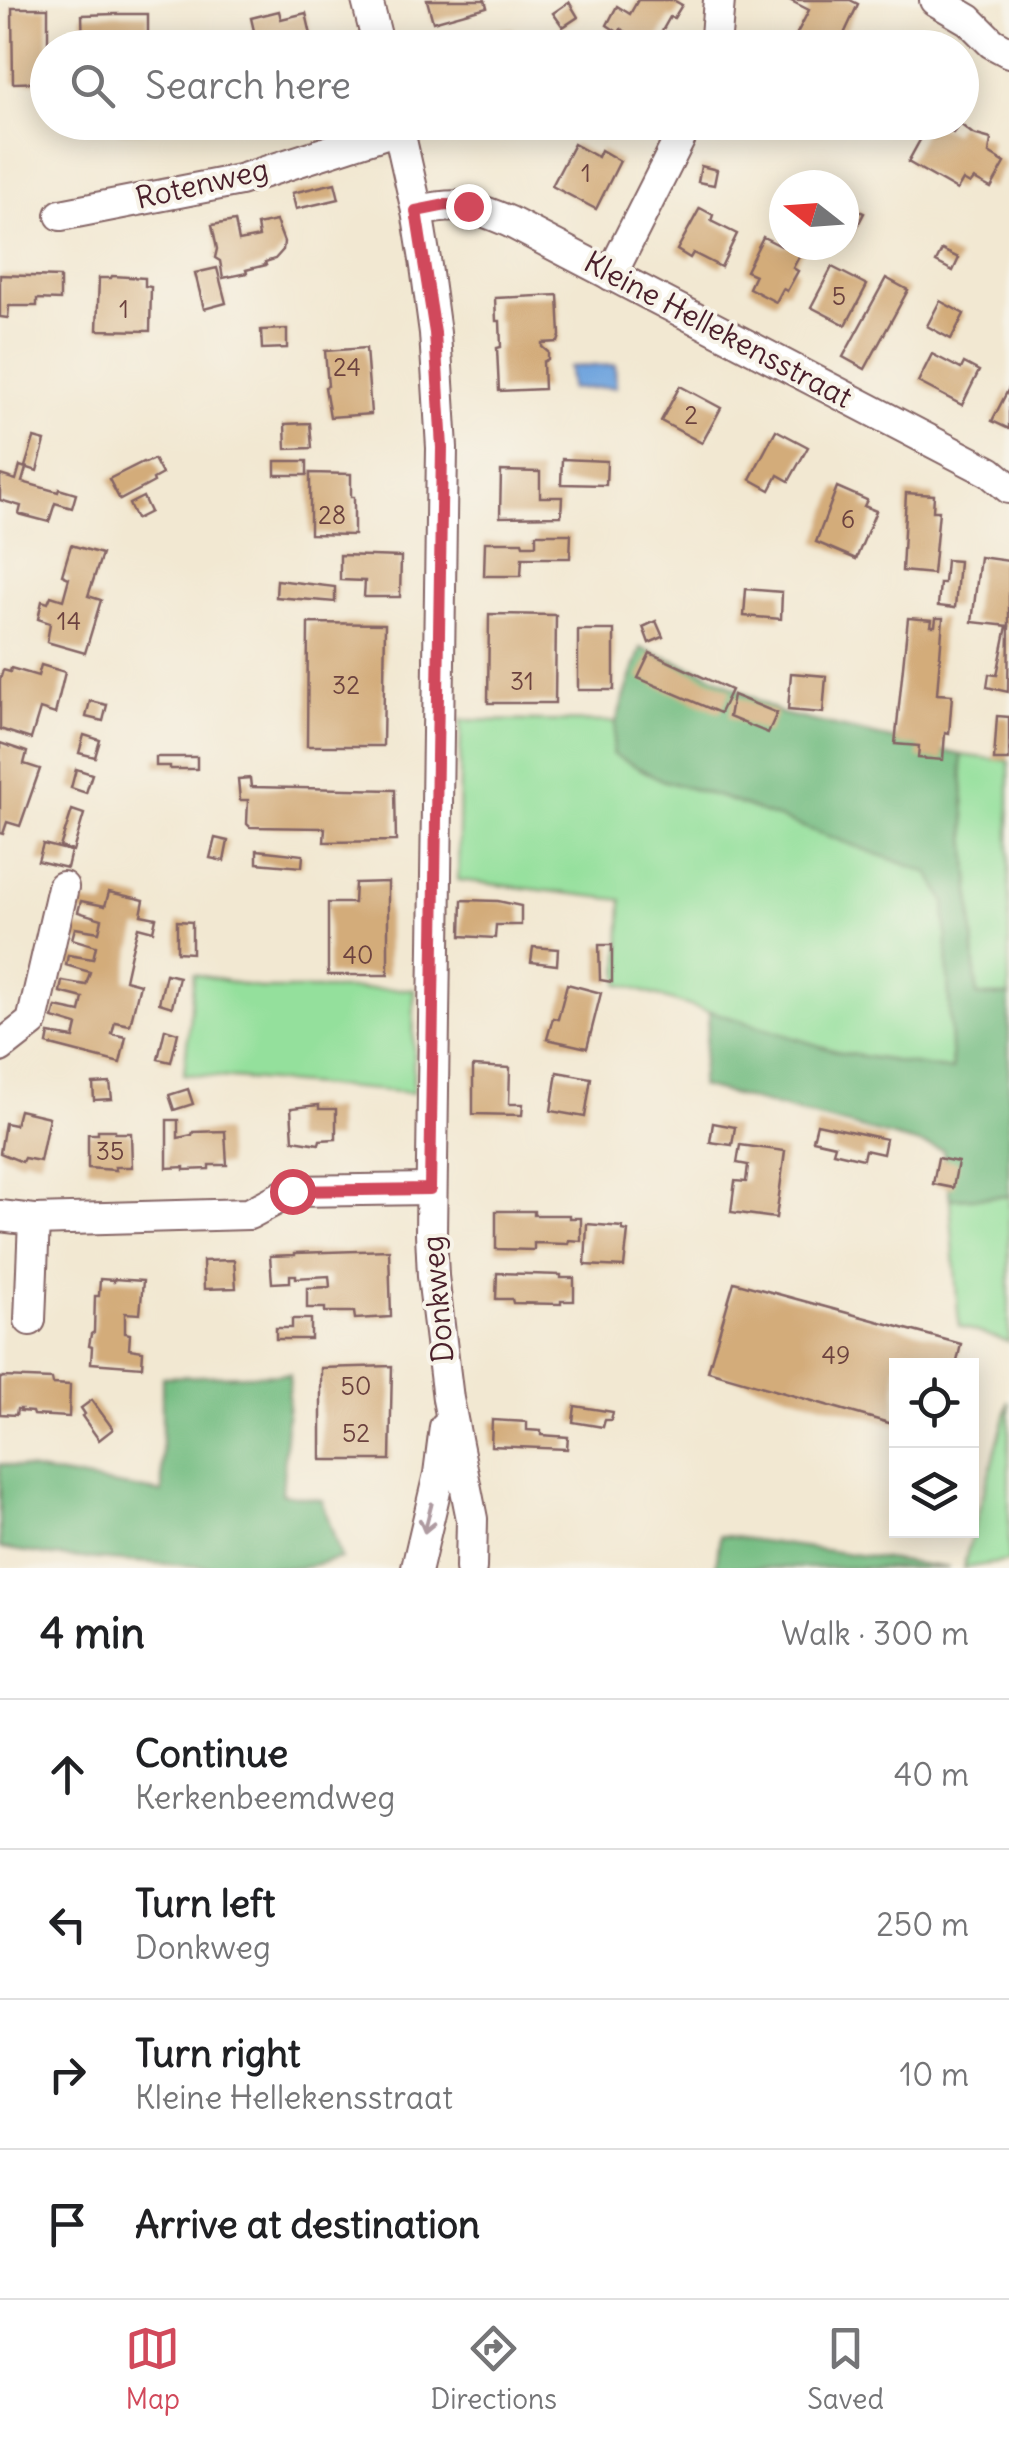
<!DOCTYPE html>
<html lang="en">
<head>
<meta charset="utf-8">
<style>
  body { margin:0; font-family:Delius,sans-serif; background:#f2f2f2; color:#202124 }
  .controls { position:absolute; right:30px; bottom:30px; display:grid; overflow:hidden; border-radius:0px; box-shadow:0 5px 25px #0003 }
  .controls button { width:90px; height:90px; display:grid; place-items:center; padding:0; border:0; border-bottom:2px solid #e0e0e0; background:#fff; color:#202124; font:50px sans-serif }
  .compass { position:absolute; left:769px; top:170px; width:90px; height:90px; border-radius:50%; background:#fff; box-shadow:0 5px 25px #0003; rotate:287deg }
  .stop { position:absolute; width:30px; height:30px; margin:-22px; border:8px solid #d1495b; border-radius:50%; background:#fff }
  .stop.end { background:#d1495b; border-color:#fff; box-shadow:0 2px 10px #0008 }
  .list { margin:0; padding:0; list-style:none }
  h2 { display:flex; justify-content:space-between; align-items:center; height:130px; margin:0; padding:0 40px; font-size:42px }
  h2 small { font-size:32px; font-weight:400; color:#757577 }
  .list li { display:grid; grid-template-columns:65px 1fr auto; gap:30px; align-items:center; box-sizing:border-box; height:150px; padding:0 40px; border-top:2px solid #e0e0e0 }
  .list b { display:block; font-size:38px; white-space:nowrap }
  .list p { margin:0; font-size:32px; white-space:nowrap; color:#757577 }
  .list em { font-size:32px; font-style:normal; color:#757577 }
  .icon { flex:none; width:55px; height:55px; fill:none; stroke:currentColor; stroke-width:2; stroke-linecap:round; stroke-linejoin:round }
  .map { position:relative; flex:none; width:1009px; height:1568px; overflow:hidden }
  .search { position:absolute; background:#fff; box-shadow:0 5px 25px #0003; left:30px; right:30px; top:30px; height:110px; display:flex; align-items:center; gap:25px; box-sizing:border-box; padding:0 35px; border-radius:55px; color:#757577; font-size:38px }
  .sheet { height:730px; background:#fff }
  nav { display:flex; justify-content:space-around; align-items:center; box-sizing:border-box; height:140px; border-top:2px solid #e0e0e0; background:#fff; font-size:28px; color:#757577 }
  nav a { display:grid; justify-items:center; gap:5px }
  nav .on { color:#d1495b }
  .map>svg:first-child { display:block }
  .green { fill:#94e09c; stroke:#6f8064; stroke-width:2.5 }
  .forest { fill:#77be84; stroke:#606e58; stroke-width:2.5 }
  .water { fill:#71a5de; stroke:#5e6284; stroke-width:2.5 }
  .building { fill:#d3ac7a }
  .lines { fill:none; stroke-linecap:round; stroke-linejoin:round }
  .minor-casing { stroke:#856565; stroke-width:34 }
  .minor { stroke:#fff; stroke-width:30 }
  .oneway { stroke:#ae9aa0 }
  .route { stroke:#d1495b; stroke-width:12 }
  .labels { text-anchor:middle; stroke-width:8; stroke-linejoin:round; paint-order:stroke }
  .number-label { font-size:25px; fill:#6c423f }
  .street-label { font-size:30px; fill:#4a1f2b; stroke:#f7f3e8 }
</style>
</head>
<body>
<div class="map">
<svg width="1009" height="1568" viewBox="0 0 1009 1568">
  <rect width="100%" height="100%" fill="#f7f3e8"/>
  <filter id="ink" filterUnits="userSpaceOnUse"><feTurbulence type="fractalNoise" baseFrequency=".01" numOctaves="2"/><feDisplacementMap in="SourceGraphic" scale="20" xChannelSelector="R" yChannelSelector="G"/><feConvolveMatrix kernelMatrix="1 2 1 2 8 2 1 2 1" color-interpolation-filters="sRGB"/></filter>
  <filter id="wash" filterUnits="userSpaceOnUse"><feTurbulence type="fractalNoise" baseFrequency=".0048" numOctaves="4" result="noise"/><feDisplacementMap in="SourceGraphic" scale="40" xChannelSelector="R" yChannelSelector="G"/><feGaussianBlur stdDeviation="2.25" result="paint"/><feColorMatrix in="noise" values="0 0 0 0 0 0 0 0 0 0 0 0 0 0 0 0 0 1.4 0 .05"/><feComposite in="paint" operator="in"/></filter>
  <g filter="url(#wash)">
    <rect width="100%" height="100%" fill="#f2e8d2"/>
    <g class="green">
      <polygon points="461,720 616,722 613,754 662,780 726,799 930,873 945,902 952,1070 842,1053 619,984 622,900 458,880"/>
      <polygon points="961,755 1009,761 1009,996 977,996"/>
      <polygon points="194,974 264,989 414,989 413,1093 184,1074"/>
      <polygon points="1009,1196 1009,1342 959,1326 950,1199"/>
      <polygon points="1009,1401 1009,1561 963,1568"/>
    </g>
    <g class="forest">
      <polygon points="641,648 707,673 783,714 961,755 977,996 1009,996 1009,1196 950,1199 943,1150 700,1086 710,1011 842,1053 952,1070 945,902 929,873 726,799 662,780 612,754 616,722"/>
      <polygon points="290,1374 282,1494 322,1500 341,1558 300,1568 225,1568 53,1556 0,1548 0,1464 162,1493 162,1377"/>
      <polygon points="720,1535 949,1568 716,1568"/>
    </g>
    <polygon class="water" points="615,365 616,387 570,389 569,367"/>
    <g id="blocks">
      <g class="building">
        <polygon points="427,0 485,0 487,7 433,22"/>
        <polygon points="638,0 673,0 682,5 674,18 670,17 653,47 621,29 619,33 607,25 617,6 630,14"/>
        <polygon points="789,0 850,0 858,4 839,45 835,48 796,48 791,45 809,10"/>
        <polygon points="569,2 578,17 563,27 553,13"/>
        <polygon points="12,8 48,8 48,82 13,83"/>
        <polygon points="279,11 281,19 306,13 314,48 258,48 251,18"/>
        <polygon points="116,14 148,14 148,48 83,48 82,15"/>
        <polygon points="513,28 517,46 512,48 434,48 498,30"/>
        <polygon points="570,31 578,45 574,48 540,48"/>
        <polygon points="119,122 150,122 150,131 119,132"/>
        <polygon points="930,122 953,133 960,124 973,134 991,139 989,153 1005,163 991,188 974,179 970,184 963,180 957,190 908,162"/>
        <polygon points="574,144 598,157 601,150 620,161 596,209 552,186"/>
        <polygon points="701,166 717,170 714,185 698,182"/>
        <polygon points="335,183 339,199 296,209 292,193"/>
        <polygon points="850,207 864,213 849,242 844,239 844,215"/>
        <polygon points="700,208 713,215 711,221 737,234 721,267 693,253 690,258 677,250"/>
        <polygon points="235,221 239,241 259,237 257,225 276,221 284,242 283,250 275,259 265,262 266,265 246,270 247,273 223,278 220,261 215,258 217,249 212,225"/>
        <polygon points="763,237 781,246 805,245 793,268 798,271 787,291 783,289 776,302 749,288 755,275 746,271"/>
        <polygon points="942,250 959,258 953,271 936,262"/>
        <polygon points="832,267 867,285 846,325 811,307"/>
        <polygon points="217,268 226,303 204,309 195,273"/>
        <polygon points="0,275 60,277 60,300 37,299 37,306 9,306 8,318 0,317"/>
        <polygon points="112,276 145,278 145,286 151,287 150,331 97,330 99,278 111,278"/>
        <polygon points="886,278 908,290 865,369 843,357"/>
        <polygon points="558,295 560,336 558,342 542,343 542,347 548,352 548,359 543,362 544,389 499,391 497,348 501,347 500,321 496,321 495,298"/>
        <polygon points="940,301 964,314 951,339 927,326"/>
        <polygon points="287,329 287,348 262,349 261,330"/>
        <polygon points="366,348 371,414 330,417 325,387 328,386 325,351"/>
        <polygon points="932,354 961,369 964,363 979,371 962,405 918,382"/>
        <polygon points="680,386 721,408 702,443 661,421"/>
        <polygon points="1009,388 1009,429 992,421"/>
        <polygon points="310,423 312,448 286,449 285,424"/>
        <polygon points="776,430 808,447 789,481 778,475 770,490 750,479"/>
        <polygon points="34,438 45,441 37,471 25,467"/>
        <polygon points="154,459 162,474 153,479 154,482 120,500 109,479 143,462 145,463"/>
        <polygon points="562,459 607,461 606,485 561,484"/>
        <rect x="275" y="461" width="32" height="14"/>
        <polygon points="20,466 26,468 22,482 58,492 59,489 76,494 72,508 55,503 49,522 19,514 21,506 0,500 0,475 16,480"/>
        <polygon points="501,471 540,472 540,497 562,497 561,516 500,517"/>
        <polygon points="310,473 351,474 351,497 354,497 354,535 310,534"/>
        <polygon points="837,487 867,500 864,506 876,511 856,559 816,542"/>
        <polygon points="906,493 934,495 933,511 939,511 933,574 902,571"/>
        <polygon points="143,497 150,512 136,519 129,504"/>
        <polygon points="536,534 571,534 570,558 522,558 521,576 484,576 485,542 522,542 523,545 536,545"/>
        <polygon points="71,545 102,554 88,596 101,600 85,653 47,642 50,623 38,619 42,601 48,603 51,596 63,600 69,578 62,575"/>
        <polygon points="340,555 401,557 400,597 364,597 365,581 340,580"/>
        <polygon points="980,557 1009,561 1009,626 972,622"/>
        <polygon points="946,560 959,561 955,608 938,606 940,583 944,583"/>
        <polygon points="277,580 335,587 335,602 276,597"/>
        <polygon points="746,589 782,592 781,619 744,616"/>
        <polygon points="489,614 556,615 555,703 488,703"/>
        <polygon points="908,618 932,620 931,626 935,626 936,618 943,618 937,694 952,695 949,734 945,733 943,760 918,758 919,746 895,744"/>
        <polygon points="656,621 663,637 649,643 643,627"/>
        <polygon points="308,623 385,624 383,746 307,746"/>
        <polygon points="1007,626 1009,626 1008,692 987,687 989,674 997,675"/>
        <rect x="578" y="630" width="36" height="60"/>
        <polygon points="650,653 731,690 720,713 638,678"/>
        <polygon points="41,665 65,672 55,714 40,709 31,739 0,729 0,680 3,670 10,672 11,668 38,676"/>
        <polygon points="791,673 826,676 823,713 788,710"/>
        <polygon points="733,695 777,713 768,733 729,717"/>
        <polygon points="90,701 107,705 103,721 86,717"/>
        <polygon points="997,716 1009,717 1009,760 994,760"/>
        <polygon points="84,735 100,740 95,757 79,753"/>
        <polygon points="0,743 27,752 24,764 40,769 20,826 7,822 3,834 0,833"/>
        <polygon points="156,757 197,757 197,769 170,769 170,766 156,766"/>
        <polygon points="76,769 92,774 86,793 71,788"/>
        <polygon points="250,778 251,787 395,790 396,841 324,842 325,828 250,827 247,824 248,800 240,800 238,779"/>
        <polygon points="72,810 84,814 73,851 60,847"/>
        <polygon points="215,838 228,841 224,861 210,858"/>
        <polygon points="43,844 71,851 67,868 38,861"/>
        <polygon points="257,850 303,855 302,867 257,863"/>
        <polygon points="388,882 388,975 328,975 328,903 354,903 355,883"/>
        <polygon points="109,892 144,900 141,915 156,918 153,931 138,927 131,953 125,980 140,984 130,1025 115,1022 112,1034 126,1037 120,1063 47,1044 49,1034 74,1038 77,1025 53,1018 56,1007 80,1012 83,998 60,992 62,981 86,985 90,972 66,965 68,955 93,959 96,946 72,939 75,928 99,932 102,919 78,912 81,901 105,906"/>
        <polygon points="462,900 498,901 521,906 521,925 496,925 495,938 461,936"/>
        <polygon points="177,921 192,922 192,953 177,952"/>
        <polygon points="599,945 612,945 612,982 600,980"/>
        <polygon points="533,947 558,949 557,965 531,962"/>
        <polygon points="166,974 179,977 172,1007 159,1003"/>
        <polygon points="567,984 601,993 587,1048 547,1039 553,1018 558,1019"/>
        <polygon points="165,1029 178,1033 171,1062 158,1059"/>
        <polygon points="473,1066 510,1068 509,1104 523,1104 522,1115 473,1114"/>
        <polygon points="557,1072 591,1078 585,1117 551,1111"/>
        <polygon points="110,1083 112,1099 94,1100 93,1084"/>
        <polygon points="188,1089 193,1104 174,1110 169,1095"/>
        <polygon points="319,1105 319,1109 336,1109 336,1139 320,1140 319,1144 293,1140 291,1108"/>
        <polygon points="19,1110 49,1117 40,1161 24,1158 22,1162 0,1153 5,1123 15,1125"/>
        <polygon points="167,1120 178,1120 178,1138 192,1135 193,1132 225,1131 227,1165 209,1165 209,1169 184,1170 184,1167 167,1168"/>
        <polygon points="713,1123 735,1127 732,1145 710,1142"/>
        <polygon points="817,1124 886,1139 883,1154 865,1150 863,1159 833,1152 835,1145 813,1140"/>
        <polygon points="98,1130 115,1130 115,1133 131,1133 132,1167 115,1167 116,1170 88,1168 88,1134 98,1134"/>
        <polygon points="740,1145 785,1151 776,1218 731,1212 735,1181 746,1182 748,1165 737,1163"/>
        <polygon points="938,1158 958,1162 953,1188 933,1184"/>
        <polygon points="496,1211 534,1211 534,1215 569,1215 569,1218 581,1218 581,1241 569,1240 568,1244 534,1243 534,1250 496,1249"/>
        <polygon points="587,1224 622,1227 622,1230 628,1231 624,1267 585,1265"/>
        <polygon points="389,1250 391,1317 355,1319 354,1312 325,1312 325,1308 307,1308 307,1288 330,1287 329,1276 296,1278 296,1275 290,1275 290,1282 272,1283 270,1256 295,1255 295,1253"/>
        <polygon points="234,1260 236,1288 204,1289 203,1261"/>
        <polygon points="497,1273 561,1275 561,1278 574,1278 574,1301 561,1301 561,1304 513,1303 512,1299 496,1299"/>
        <polygon points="100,1279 113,1280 114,1283 114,1279 143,1281 140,1314 125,1313 125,1333 130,1334 129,1349 143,1351 142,1367 91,1363 92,1347 89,1346 91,1334 94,1332 95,1296 99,1296"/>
        <polygon points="734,1282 961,1344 956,1366 896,1366 896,1425 708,1371"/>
        <polygon points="292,1319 311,1319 311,1339 276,1339 276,1328 292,1328"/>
        <polygon points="392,1366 390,1460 321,1460 321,1368"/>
        <polygon points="3,1377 52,1379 53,1384 70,1385 69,1417 33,1415 32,1412 20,1411 21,1409 17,1409 16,1415 0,1414 0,1379"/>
        <polygon points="92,1400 113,1429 99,1440 82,1416 85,1414 81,1408"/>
        <polygon points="575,1406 613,1412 611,1420 605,1420 603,1427 573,1422"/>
        <polygon points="492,1420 527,1422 527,1430 541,1431 541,1435 568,1437 567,1449 491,1446"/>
      </g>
    </g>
  </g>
  <g filter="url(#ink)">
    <use href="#blocks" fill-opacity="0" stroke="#856565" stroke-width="2.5"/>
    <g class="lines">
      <g class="minor-casing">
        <g id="minor">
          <polyline points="367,0 379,48"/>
          <polyline points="935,0 969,20 992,43 1009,52"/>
          <polyline points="715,48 719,0"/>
          <polyline points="397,122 417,211 426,266 435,333 442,448 431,1233 433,1276 448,1399 472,1519 471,1568"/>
          <path d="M417,211c42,-9 54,-6 93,11l480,250 19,16"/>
          <polyline points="61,215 240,180 398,129"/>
          <polyline points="611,275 688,122"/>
          <polyline points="0,1047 32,1022 63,887"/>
          <polyline points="0,1216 34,1220 249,1214 292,1191 430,1189"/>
          <polyline points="30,1320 34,1220"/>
          <polyline points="417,1568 439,1474 445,1427"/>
        </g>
      </g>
      <use href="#minor" class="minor"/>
    </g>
    <defs><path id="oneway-shaft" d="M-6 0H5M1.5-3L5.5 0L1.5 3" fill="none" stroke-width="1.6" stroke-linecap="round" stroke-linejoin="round" transform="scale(2.5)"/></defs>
    <use class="oneway" href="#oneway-shaft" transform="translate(428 1518) rotate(104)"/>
  </g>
  <g class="lines" filter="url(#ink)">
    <polyline class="route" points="292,1191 430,1189 442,448 435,333 416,211 446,205 468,206"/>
  </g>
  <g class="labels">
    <g class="number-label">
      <text x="586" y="182">1</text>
      <text x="839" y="305">5</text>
      <text x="124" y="318">1</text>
      <text x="347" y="376">24</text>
      <text x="691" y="424">2</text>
      <text x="332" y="524">28</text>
      <text x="848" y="528">6</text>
      <text x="69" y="630">14</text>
      <text x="522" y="690">31</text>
      <text x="346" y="694">32</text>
      <text x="358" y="964">40</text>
      <text x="110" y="1160">35</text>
      <text x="836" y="1364">49</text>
      <text x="356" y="1395">50</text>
      <text x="356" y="1442">52</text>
    </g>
    <g class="street-label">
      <text transform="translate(202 184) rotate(-13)" y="10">Rotenweg</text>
      <text transform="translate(718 330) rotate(28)" y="10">Kleine Hellekensstraat</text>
      <text transform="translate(438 1299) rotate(-95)" y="10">Donkweg</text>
    </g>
  </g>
</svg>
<div class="controls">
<button><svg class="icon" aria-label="locate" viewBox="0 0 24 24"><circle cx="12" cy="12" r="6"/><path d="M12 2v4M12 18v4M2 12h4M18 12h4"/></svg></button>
<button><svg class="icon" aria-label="layers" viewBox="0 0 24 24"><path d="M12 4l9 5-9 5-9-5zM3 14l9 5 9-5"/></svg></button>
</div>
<svg class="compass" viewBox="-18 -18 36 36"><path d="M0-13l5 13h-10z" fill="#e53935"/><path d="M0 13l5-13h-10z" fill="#757577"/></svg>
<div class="stop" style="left:292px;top:1191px"></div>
<div class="stop end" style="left:468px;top:206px"></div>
<div class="search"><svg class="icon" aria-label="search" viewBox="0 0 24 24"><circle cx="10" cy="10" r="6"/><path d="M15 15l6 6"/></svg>Search here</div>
</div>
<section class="sheet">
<h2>4 min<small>Walk · 300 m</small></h2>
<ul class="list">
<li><svg class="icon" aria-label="ahead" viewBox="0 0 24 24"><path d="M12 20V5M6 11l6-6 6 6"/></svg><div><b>Continue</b><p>Kerkenbeemdweg</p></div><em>40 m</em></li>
<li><svg class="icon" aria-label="left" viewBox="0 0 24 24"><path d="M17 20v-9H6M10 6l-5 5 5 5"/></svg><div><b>Turn left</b><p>Donkweg</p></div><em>250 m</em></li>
<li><svg class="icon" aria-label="right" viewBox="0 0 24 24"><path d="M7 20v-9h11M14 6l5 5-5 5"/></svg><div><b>Turn right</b><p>Kleine Hellekensstraat</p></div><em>10 m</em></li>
<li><svg class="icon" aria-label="arrive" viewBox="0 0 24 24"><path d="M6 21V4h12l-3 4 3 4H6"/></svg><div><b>Arrive at destination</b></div></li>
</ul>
</section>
<nav>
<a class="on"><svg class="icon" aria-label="map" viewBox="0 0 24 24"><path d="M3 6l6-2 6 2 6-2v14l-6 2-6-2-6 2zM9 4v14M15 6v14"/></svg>Map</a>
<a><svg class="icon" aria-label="directions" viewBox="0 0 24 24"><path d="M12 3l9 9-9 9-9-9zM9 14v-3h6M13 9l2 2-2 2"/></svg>Directions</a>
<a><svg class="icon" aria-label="saved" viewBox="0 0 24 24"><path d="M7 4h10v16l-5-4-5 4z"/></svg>Saved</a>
</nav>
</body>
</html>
